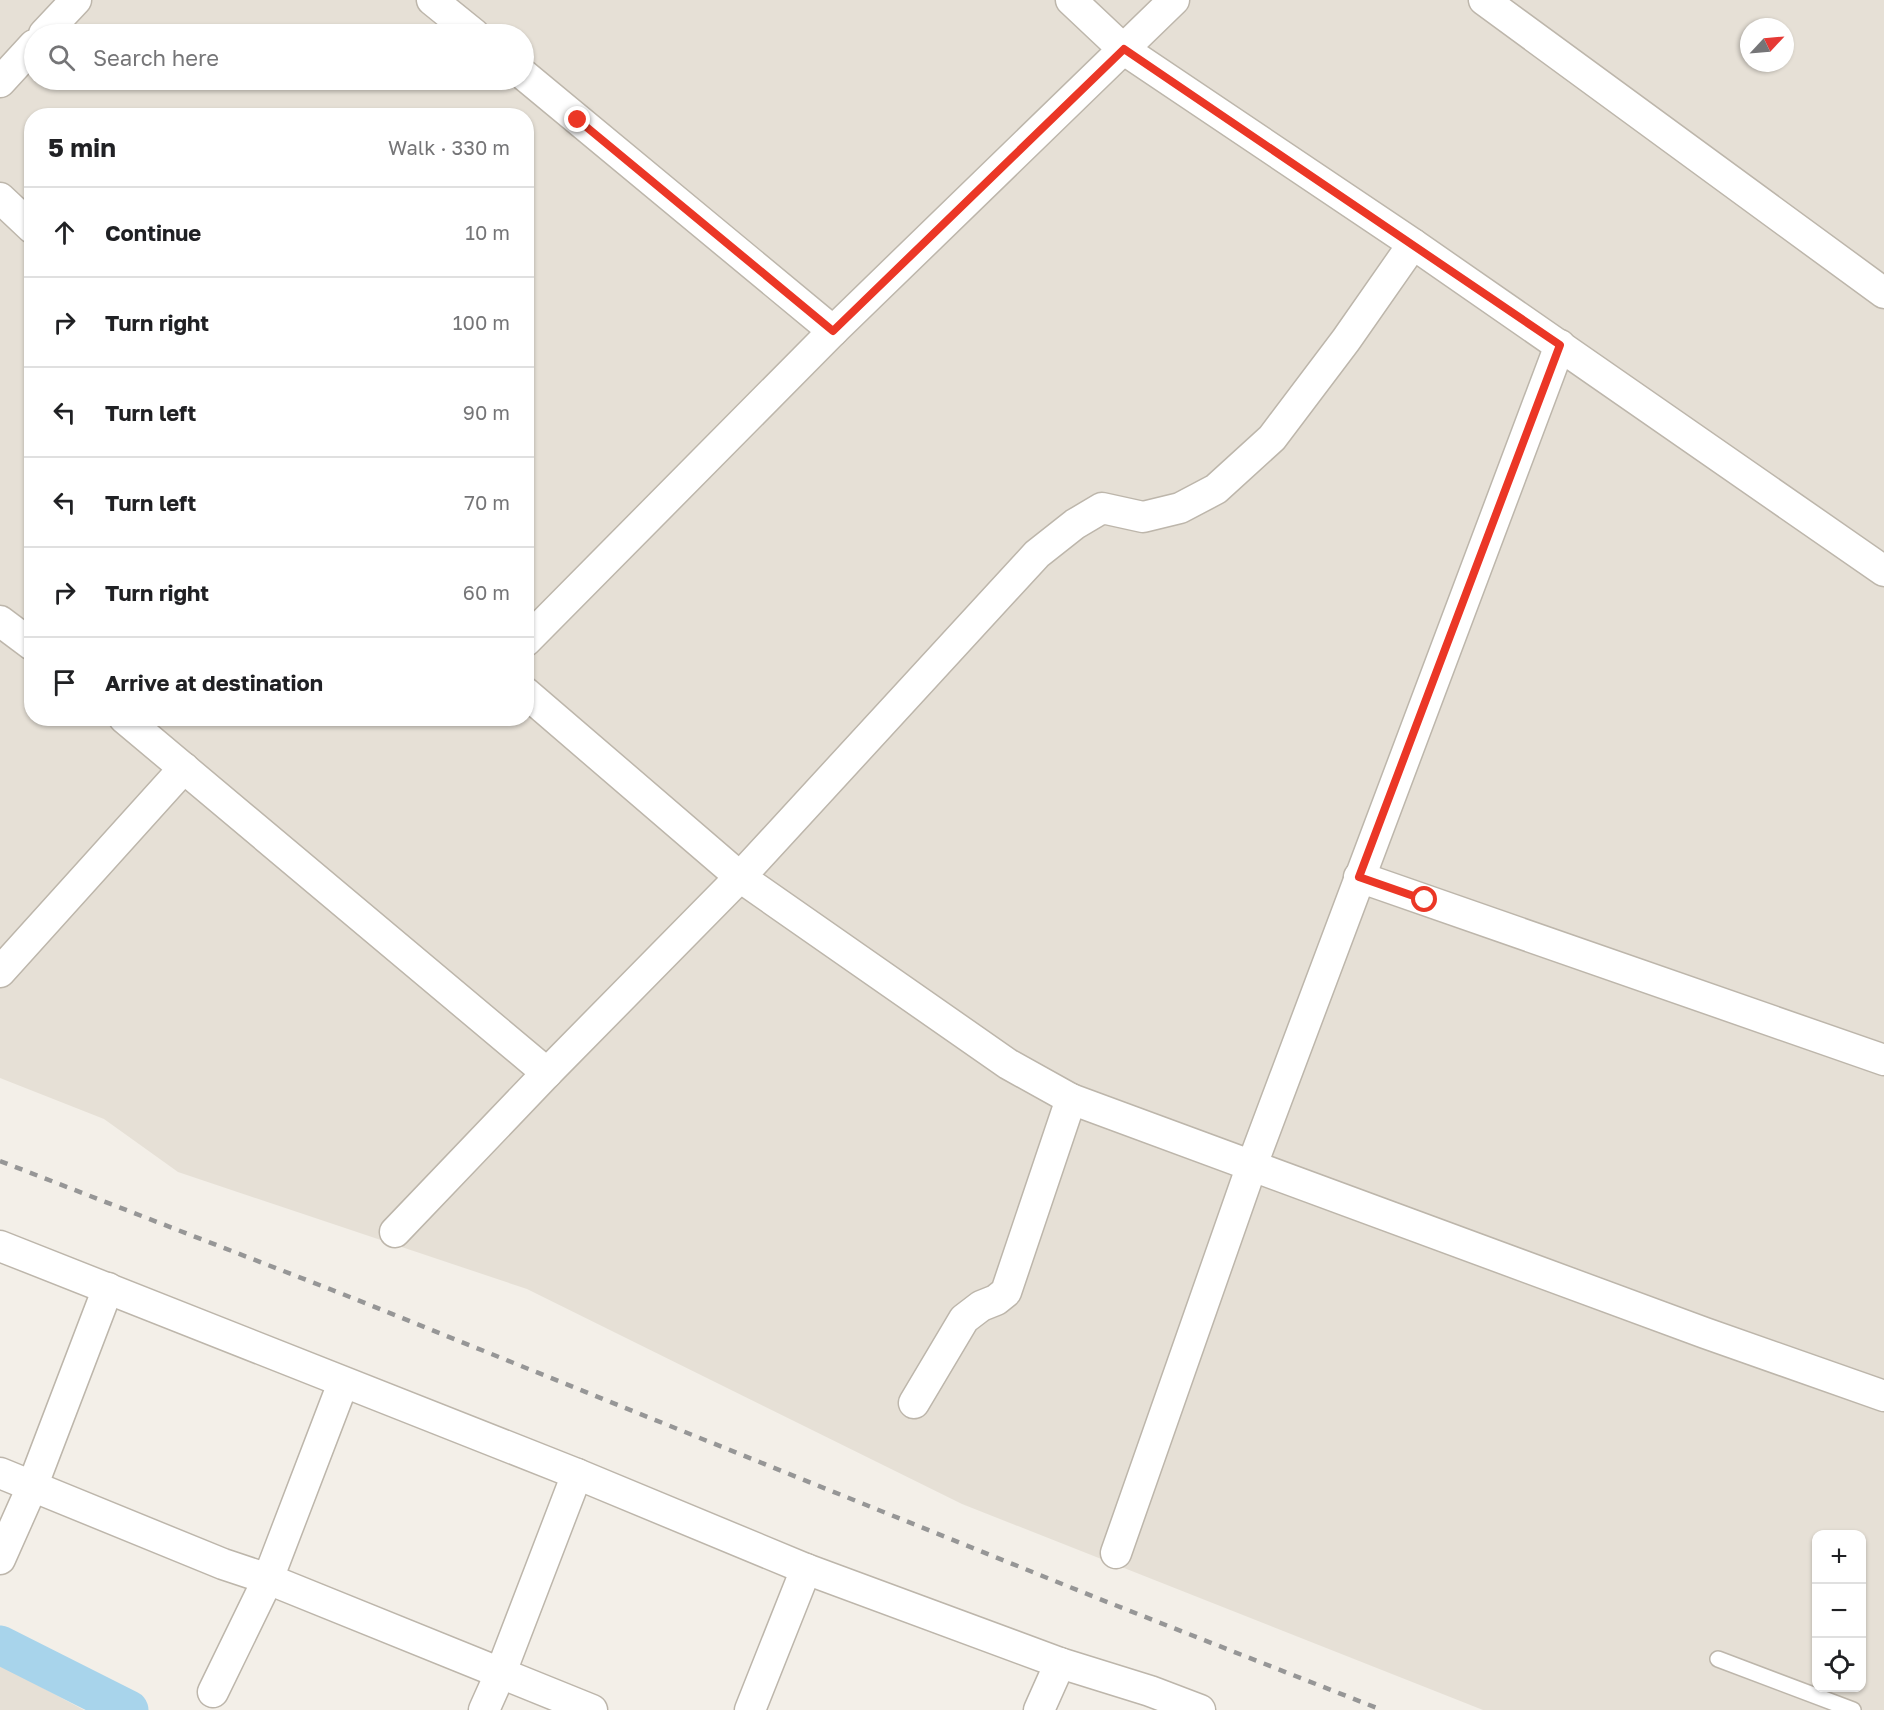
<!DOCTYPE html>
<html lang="en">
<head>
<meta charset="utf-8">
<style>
  body { margin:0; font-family:"Golos Text",sans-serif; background:#f2f2f2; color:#202124 }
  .controls { position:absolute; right:18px; bottom:18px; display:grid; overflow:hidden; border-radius:12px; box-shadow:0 2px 4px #0004 }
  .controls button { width:54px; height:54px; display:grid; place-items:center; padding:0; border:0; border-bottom:2px solid #e0e0e0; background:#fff; color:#202124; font:30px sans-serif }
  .compass { position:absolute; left:1740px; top:18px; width:54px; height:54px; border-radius:50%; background:#fff; box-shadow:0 2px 4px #0004; rotate:64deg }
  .stop { position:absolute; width:18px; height:18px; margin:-14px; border:4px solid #eb3726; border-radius:50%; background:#fff }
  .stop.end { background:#eb3726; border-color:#fff; box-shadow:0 2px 6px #0008 }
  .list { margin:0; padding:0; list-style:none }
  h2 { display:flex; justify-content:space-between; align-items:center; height:78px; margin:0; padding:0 24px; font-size:26px }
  h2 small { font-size:20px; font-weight:400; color:#757577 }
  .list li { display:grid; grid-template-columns:39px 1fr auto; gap:18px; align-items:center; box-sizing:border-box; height:90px; padding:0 24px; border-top:2px solid #e0e0e0 }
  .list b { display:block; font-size:22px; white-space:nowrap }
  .list em { font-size:20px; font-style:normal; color:#757577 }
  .icon { flex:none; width:33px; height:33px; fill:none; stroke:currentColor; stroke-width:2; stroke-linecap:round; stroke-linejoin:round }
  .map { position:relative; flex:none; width:1884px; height:1710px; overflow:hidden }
  .search { position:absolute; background:#fff; box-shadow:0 2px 4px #0004; left:24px; top:24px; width:510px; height:66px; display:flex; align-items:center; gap:15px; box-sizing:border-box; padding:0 21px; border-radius:33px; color:#757577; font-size:22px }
  .panel { position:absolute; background:#fff; box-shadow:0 2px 4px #0004; left:24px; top:108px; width:510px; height:618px; border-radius:24px }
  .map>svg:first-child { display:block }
  .residential { fill:#e6e0d6; fill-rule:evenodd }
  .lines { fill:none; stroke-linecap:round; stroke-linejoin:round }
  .canal { stroke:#a8d4eb; stroke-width:39 }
  .service-casing { stroke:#bdb6ab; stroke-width:18 }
  .minor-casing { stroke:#bdb6ab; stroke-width:33 }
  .service { stroke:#fff; stroke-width:15 }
  .minor { stroke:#fff; stroke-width:30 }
  .rail { stroke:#969696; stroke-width:4.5; stroke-dasharray:8 8; stroke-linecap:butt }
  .route { stroke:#eb3726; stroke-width:8 }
</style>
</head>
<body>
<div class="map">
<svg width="1884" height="1710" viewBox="0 0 1884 1710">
  <rect width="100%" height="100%" fill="#f3efe8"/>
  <g class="residential">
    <path d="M0,0h1884v1710h-401l-521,-206 -435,-215 -349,-117 -74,-53 -104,-41zM1749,27h36v36h-36zM34,34h490v46h-490zM32,116h494v602h-494zM1816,1534h46v154h-46z"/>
    <polygon points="0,1665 84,1710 0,1710"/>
  </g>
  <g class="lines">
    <polyline class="canal" points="0,1645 129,1710"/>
    <g class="service-casing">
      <polyline id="service" points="1718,1659 1853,1710"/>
    </g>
    <g class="minor-casing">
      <g id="minor">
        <polyline points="432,0 474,34"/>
        <polyline points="1071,0 1123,49 1413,244 1884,571"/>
        <polyline points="1484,0 1884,293"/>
        <polyline points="44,34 76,0"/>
        <polyline points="524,75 833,331"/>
        <polyline points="0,82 34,45"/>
        <polyline points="0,198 32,228"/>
        <polyline points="0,621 32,645"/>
        <polyline points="526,641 833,331 1174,0"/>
        <polyline points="526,693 740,877 1008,1064 1071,1099 1705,1333 1884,1396"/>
        <polyline points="124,718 547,1073"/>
        <polyline points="1359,877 1884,1060"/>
        <polyline points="0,972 184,768"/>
        <polyline points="395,1232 547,1073 740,877 1037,554 1075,524 1102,508 1143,517 1180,508 1216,489 1272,438 1346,340 1413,244"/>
        <polyline points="0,1246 577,1474 806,1569 1060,1663 1150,1691 1200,1710"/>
        <polyline points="914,1403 964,1319 981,1306 996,1300 1006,1292 1071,1099"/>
        <polyline points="0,1473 223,1564 268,1579 592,1710"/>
        <polyline points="1116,1553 1252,1165 1560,345"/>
        <polyline points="0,1559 32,1487 108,1288"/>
        <polyline points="213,1692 268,1579 343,1383"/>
        <polyline points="484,1710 501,1672 577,1474"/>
        <polyline points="750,1710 806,1569"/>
        <polyline points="1039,1710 1060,1663"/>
      </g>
    </g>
    <use href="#service" class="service"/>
    <use href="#minor" class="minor"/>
    <polyline class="rail" points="0,1161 340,1293 1097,1598 1382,1710"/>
  </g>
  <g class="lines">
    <polyline class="route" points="578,120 833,331 1124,49 1560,345 1359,877 1425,900"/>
  </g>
</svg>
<div class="controls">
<button>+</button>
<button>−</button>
<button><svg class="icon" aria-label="locate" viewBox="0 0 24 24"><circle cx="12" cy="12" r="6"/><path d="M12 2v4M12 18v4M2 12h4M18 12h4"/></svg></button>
</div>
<svg class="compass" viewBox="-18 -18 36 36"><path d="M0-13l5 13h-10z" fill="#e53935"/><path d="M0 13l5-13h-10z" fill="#757577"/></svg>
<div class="stop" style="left:1425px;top:900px"></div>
<div class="stop end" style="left:578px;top:120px"></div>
<div class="search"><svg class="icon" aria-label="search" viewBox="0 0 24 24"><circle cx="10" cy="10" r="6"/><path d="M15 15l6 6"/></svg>Search here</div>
<section class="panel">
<h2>5 min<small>Walk · 330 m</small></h2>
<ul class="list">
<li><svg class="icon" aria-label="ahead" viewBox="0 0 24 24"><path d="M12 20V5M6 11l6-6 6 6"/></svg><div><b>Continue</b></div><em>10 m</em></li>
<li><svg class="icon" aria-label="right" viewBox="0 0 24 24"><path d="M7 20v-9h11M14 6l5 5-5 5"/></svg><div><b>Turn right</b></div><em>100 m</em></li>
<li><svg class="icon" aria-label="left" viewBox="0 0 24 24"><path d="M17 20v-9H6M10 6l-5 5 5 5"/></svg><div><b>Turn left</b></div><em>90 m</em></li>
<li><svg class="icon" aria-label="left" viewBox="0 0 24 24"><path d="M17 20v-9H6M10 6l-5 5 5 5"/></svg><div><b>Turn left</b></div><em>70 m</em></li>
<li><svg class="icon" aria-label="right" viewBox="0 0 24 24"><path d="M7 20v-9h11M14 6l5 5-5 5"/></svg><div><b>Turn right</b></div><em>60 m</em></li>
<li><svg class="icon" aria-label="arrive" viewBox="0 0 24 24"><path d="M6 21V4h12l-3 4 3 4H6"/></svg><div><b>Arrive at destination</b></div></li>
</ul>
</section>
</div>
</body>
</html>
